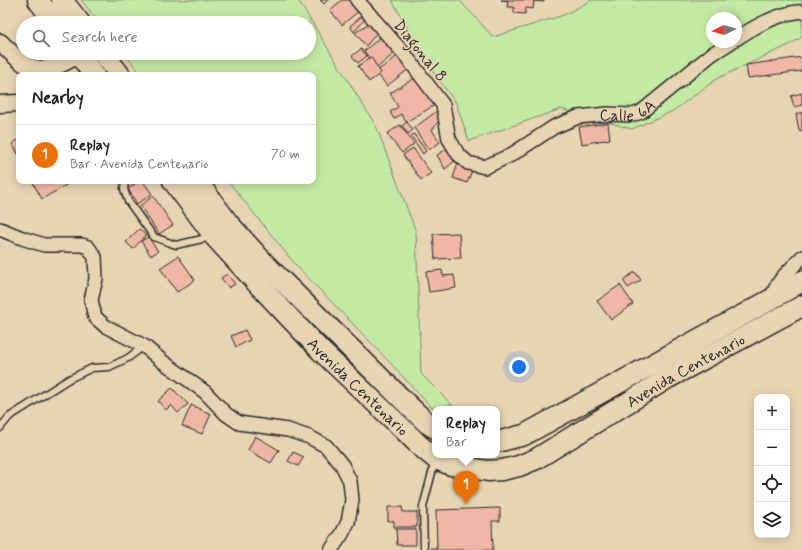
<!DOCTYPE html>
<html lang="en">
<head>
<meta charset="utf-8">
<style>
  body { margin:0; font-family:Mynerve,sans-serif; background:#f6f6f6; color:#202124 }
  .controls { position:absolute; right:12px; bottom:12px; display:grid; overflow:hidden; border-radius:8px; box-shadow:0 2px 10px #0003 }
  .controls button { width:36px; height:36px; display:grid; place-items:center; padding:0; border:0; border-bottom:1px solid #e0e0e0; background:#fff; color:#202124; font:20px sans-serif }
  .compass { position:absolute; left:706px; top:12px; width:36px; height:36px; border-radius:50%; background:#fff; box-shadow:0 2px 10px #0003; rotate:265deg }
  .you { position:absolute; left:519px; top:367px; width:14px; height:14px; margin:-10px; border:3px solid #fff; border-radius:50%; background:#1a73e8; box-shadow:0 0 0 6px #1a73e833 }
  .badge { display:grid; place-items:center; width:26px; height:26px; border-radius:50%; background:#d93025; color:#fff; font-size:13px; font-weight:700 }
  .pin { position:absolute; translate:-50% -33px; filter:drop-shadow(0 1px 2px #0008) }
  .pin::after { content:''; position:absolute; top:21px; width:14px; height:12px; background:inherit; clip-path:polygon(0 0,100% 0,50% 100%) }
  .popup { position:absolute; left:432px; top:406px; width:68px; height:52px; box-sizing:border-box; display:grid; place-content:center; border-radius:8px; background:#fff; filter:drop-shadow(0 1px 3px #0005); font-size:13px; white-space:nowrap; color:#757577 }
  .popup b { font-size:15px; color:#202124 }
  .popup::after { content:''; position:absolute; left:50%; top:100%; margin-left:-8px; border:8px solid transparent; border-top-color:#fff }
  .list { margin:0; padding:0; list-style:none }
  h2 { display:flex; justify-content:space-between; align-items:center; height:52px; margin:0; padding:0 16px; font-size:17px }
  h2 small { font-size:13px; font-weight:400; color:#757577 }
  .list li { display:grid; grid-template-columns:26px 1fr auto; gap:12px; align-items:center; box-sizing:border-box; height:60px; padding:0 16px; border-top:1px solid #e0e0e0 }
  .list b { display:block; font-size:15px; white-space:nowrap }
  .list p { margin:0; font-size:13px; white-space:nowrap; color:#757577 }
  .list em { font-size:13px; font-style:normal; color:#757577 }
  .icon { flex:none; width:22px; height:22px; fill:none; stroke:currentColor; stroke-width:2; stroke-linecap:round; stroke-linejoin:round }
  .map { position:relative; flex:none; width:802px; height:550px; overflow:hidden }
  .search { position:absolute; background:#fff; box-shadow:0 2px 10px #0003; left:16px; top:16px; width:300px; height:44px; display:flex; align-items:center; gap:10px; box-sizing:border-box; padding:0 14px; border-radius:22px; color:#757577; font-size:15px }
  .panel { position:absolute; background:#fff; box-shadow:0 2px 10px #0003; left:16px; top:72px; width:300px; height:112px; border-radius:8px }
  .map>svg:first-child { display:block }
  .green { fill:#c3eaa5; stroke:#778a68; fill-rule:evenodd }
  .building { fill:#efb8a4; stroke:#2b2b2b }
  .lines { fill:none; stroke-linecap:round; stroke-linejoin:round }
  .service-casing { stroke:#2b2b2b; stroke-width:9 }
  .minor-casing { stroke:#2b2b2b; stroke-width:16 }
  .tertiary-casing { stroke:#2b2b2b; stroke-width:19 }
  .primary-casing { stroke:#2b2b2b; stroke-width:23 }
  .service { stroke:#e7d4b2; stroke-width:6 }
  .minor { stroke:#e7d4b2; stroke-width:13 }
  .tertiary { stroke:#e7d4b2; stroke-width:16 }
  .primary { stroke:#e7d4b2; stroke-width:20 }
  .labels { text-anchor:middle; stroke-width:3; stroke-linejoin:round; paint-order:stroke }
  .street-label { font-size:16px; fill:#2b2b2b; stroke:#e7d4b2 }
</style>
</head>
<body>
<div class="map">
<svg width="802" height="550" viewBox="0 0 802 550">
  <rect width="100%" height="100%" fill="#e7d4b2"/>
  <filter id="ink" filterUnits="userSpaceOnUse"><feTurbulence type="fractalNoise" baseFrequency=".025" numOctaves="2"/><feDisplacementMap in="SourceGraphic" scale="8" xChannelSelector="R" yChannelSelector="G"/><feConvolveMatrix kernelMatrix="1 2 1 2 8 2 1 2 1" color-interpolation-filters="sRGB"/></filter>
  <g filter="url(#ink)">
    <g class="green">
      <polygon points="81,0 298,0 376,126 416,232 421,374 452,405 432,408 379,351 294,263 228,181 313,181 313,75 142,75 124,53 309,53 309,23 100,23"/>
      <path d="M392,0h67l16,17 18,20 71,-22 28,-15h210v37l-13,8 -71,33 -45,33 -41,18 -71,-20 -92,32 -13,-38 -30,-41zM712,18h24v24h-24z"/>
    </g>
    <g class="building">
      <polygon points="320,0 328,0 324,4"/>
      <polygon points="342,0 352,0 360,10 342,25 330,10"/>
      <polygon points="501,0 544,0 544,2 534,1 533,9 526,8 525,14 514,13 514,7 507,7 508,1"/>
      <polygon points="364,14 368,16 354,32 350,26"/>
      <polygon points="372,21 379,30 366,46 355,33"/>
      <polygon points="383,35 397,51 377,68 364,51"/>
      <polygon points="361,49 367,56 358,63 352,56"/>
      <polygon points="400,54 410,68 387,86 376,72"/>
      <polygon points="371,57 381,73 369,82 358,66"/>
      <polygon points="802,57 802,71 748,78 746,65"/>
      <polygon points="418,76 435,105 406,122 401,114 394,119 390,112 398,107 390,93"/>
      <polygon points="802,93 802,105 794,107 791,96"/>
      <polygon points="441,108 442,117 432,130 440,142 429,150 414,128"/>
      <polygon points="802,112 802,130 799,131 796,114"/>
      <polygon points="407,122 413,130 408,134 402,126"/>
      <polygon points="608,123 610,139 582,144 579,127"/>
      <polygon points="400,125 414,144 402,153 387,134"/>
      <polygon points="414,134 426,151 423,154 411,136"/>
      <polygon points="19,139 19,155 12,144"/>
      <polygon points="450,147 457,159 445,169 437,155"/>
      <polygon points="413,148 431,173 421,180 403,155"/>
      <polygon points="458,163 473,168 467,183 453,178"/>
      <polygon points="32,181 73,181 42,199"/>
      <polygon points="139,181 143,181 152,194 137,204 128,189"/>
      <polygon points="153,196 173,225 159,234 140,206"/>
      <polygon points="139,229 146,235 133,249 126,242"/>
      <polygon points="459,233 461,258 435,259 433,234"/>
      <polygon points="148,237 158,251 151,256 141,241"/>
      <polygon points="178,256 195,280 177,292 160,268"/>
      <polygon points="442,270 443,276 454,275 456,288 429,292 426,272"/>
      <polygon points="635,272 641,280 628,288 623,280"/>
      <polygon points="227,274 235,284 229,288 221,278"/>
      <polygon points="620,285 633,304 611,320 597,301"/>
      <polygon points="245,330 250,340 236,347 231,336"/>
      <polygon points="172,388 188,404 178,413 171,405 166,410 158,401"/>
      <polygon points="191,405 211,414 202,434 182,426"/>
      <polygon points="255,436 279,450 271,463 248,450"/>
      <polygon points="293,452 304,457 298,466 288,461"/>
      <polygon points="388,507 402,507 403,512 417,512 417,527 394,527 394,521 388,521"/>
      <polygon points="500,508 500,521 492,521 493,550 431,550 431,548 437,548 436,510"/>
      <polygon points="396,529 416,529 416,545 397,545"/>
    </g>
    <g class="lines">
      <g class="service-casing">
        <g id="service">
          <polyline points="125,181 124,189 128,201 154,237 176,245 211,237"/>
          <polyline points="0,428 9,417 69,379 92,368 109,367 128,358 144,346"/>
          <polyline points="424,550 423,507 435,461"/>
        </g>
      </g>
      <g class="minor-casing">
        <g id="minor">
          <path id="s1" d="M357,0l49,56 37,49 6,34 9,15 10,9 17,4 26,-12 43,-28 24,-10 29,-3 25,1 9,-3 71,-58 19,-12"/>
          <path d="M736,39c16,-11 32,-20 51,-25 5,-1 10,-3 15,-2"/>
          <polyline points="0,229 22,238 44,245 82,245 88,247 95,257 96,279 91,300 95,317 105,326 144,346 162,361 205,392 226,414 239,423 288,430 309,437 326,446 342,465 350,481 352,500 348,522 342,534 331,550"/>
          <polyline points="771,299 776,287 782,278 802,257"/>
        </g>
      </g>
      <g class="tertiary-casing">
        <g id="tertiary">
          <path d="M0,42c8,7 19,20 28,24 18,8 38,-3 52,-13"/>
          <polyline points="0,104 19,103"/>
        </g>
      </g>
      <g class="primary-casing">
        <g id="primary">
          <polyline points="38,0 55,23"/>
          <polyline points="62,0 80,23"/>
          <polyline points="78,53 94,75"/>
          <polyline points="103,53 120,75"/>
          <path id="s2" d="M173,181l41,55 40,44 67,71 82,78 16,16 17,14 15,6 37,6 14,-1 17,-4 17,-7 132,-81 134,-72"/>
          <polyline points="197,181 229,224 265,264 408,405 427,423 435,428"/>
          <polyline points="497,442 524,435 770,300 802,281"/>
        </g>
      </g>
      <use href="#service" class="service"/>
      <use href="#minor" class="minor"/>
      <use href="#tertiary" class="tertiary"/>
      <use href="#primary" class="primary"/>
    </g>
  </g>
  <g class="labels">
    <g class="street-label">
      <text transform="translate(421 50) rotate(51)" y="6">Diagonal 8</text>
      <text dy="6" stroke="none"><textPath href="#s1" startOffset="375">Calle 6A</textPath></text>
      <text dy="6" stroke="none"><textPath href="#s2" startOffset="661">Avenida Centenario</textPath></text>
      <text dy="6" stroke="none"><textPath href="#s2" startOffset="277">Avenida Centenario</textPath></text>
    </g>
  </g>
</svg>
<div class="controls">
<button>+</button>
<button>−</button>
<button><svg class="icon" aria-label="locate" viewBox="0 0 24 24"><circle cx="12" cy="12" r="6"/><path d="M12 2v4M12 18v4M2 12h4M18 12h4"/></svg></button>
<button><svg class="icon" aria-label="layers" viewBox="0 0 24 24"><path d="M12 4l9 5-9 5-9-5zM3 14l9 5 9-5"/></svg></button>
</div>
<svg class="compass" viewBox="-18 -18 36 36"><path d="M0-13l5 13h-10z" fill="#e53935"/><path d="M0 13l5-13h-10z" fill="#757577"/></svg>
<div class="you"></div>
<div class="pin badge" style="left:466px;top:504px;background:#e8710a">1</div>
<div class="popup"><b>Replay</b>Bar</div>
<div class="search"><svg class="icon" aria-label="search" viewBox="0 0 24 24"><circle cx="10" cy="10" r="6"/><path d="M15 15l6 6"/></svg>Search here</div>
<section class="panel">
<h2>Nearby<small></small></h2>
<ul class="list">
<li><span class="badge" style="background:#e8710a">1</span><div><b>Replay</b><p>Bar · Avenida Centenario</p></div><em>70 m</em></li>
</ul>
</section>
</div>
</body>
</html>
